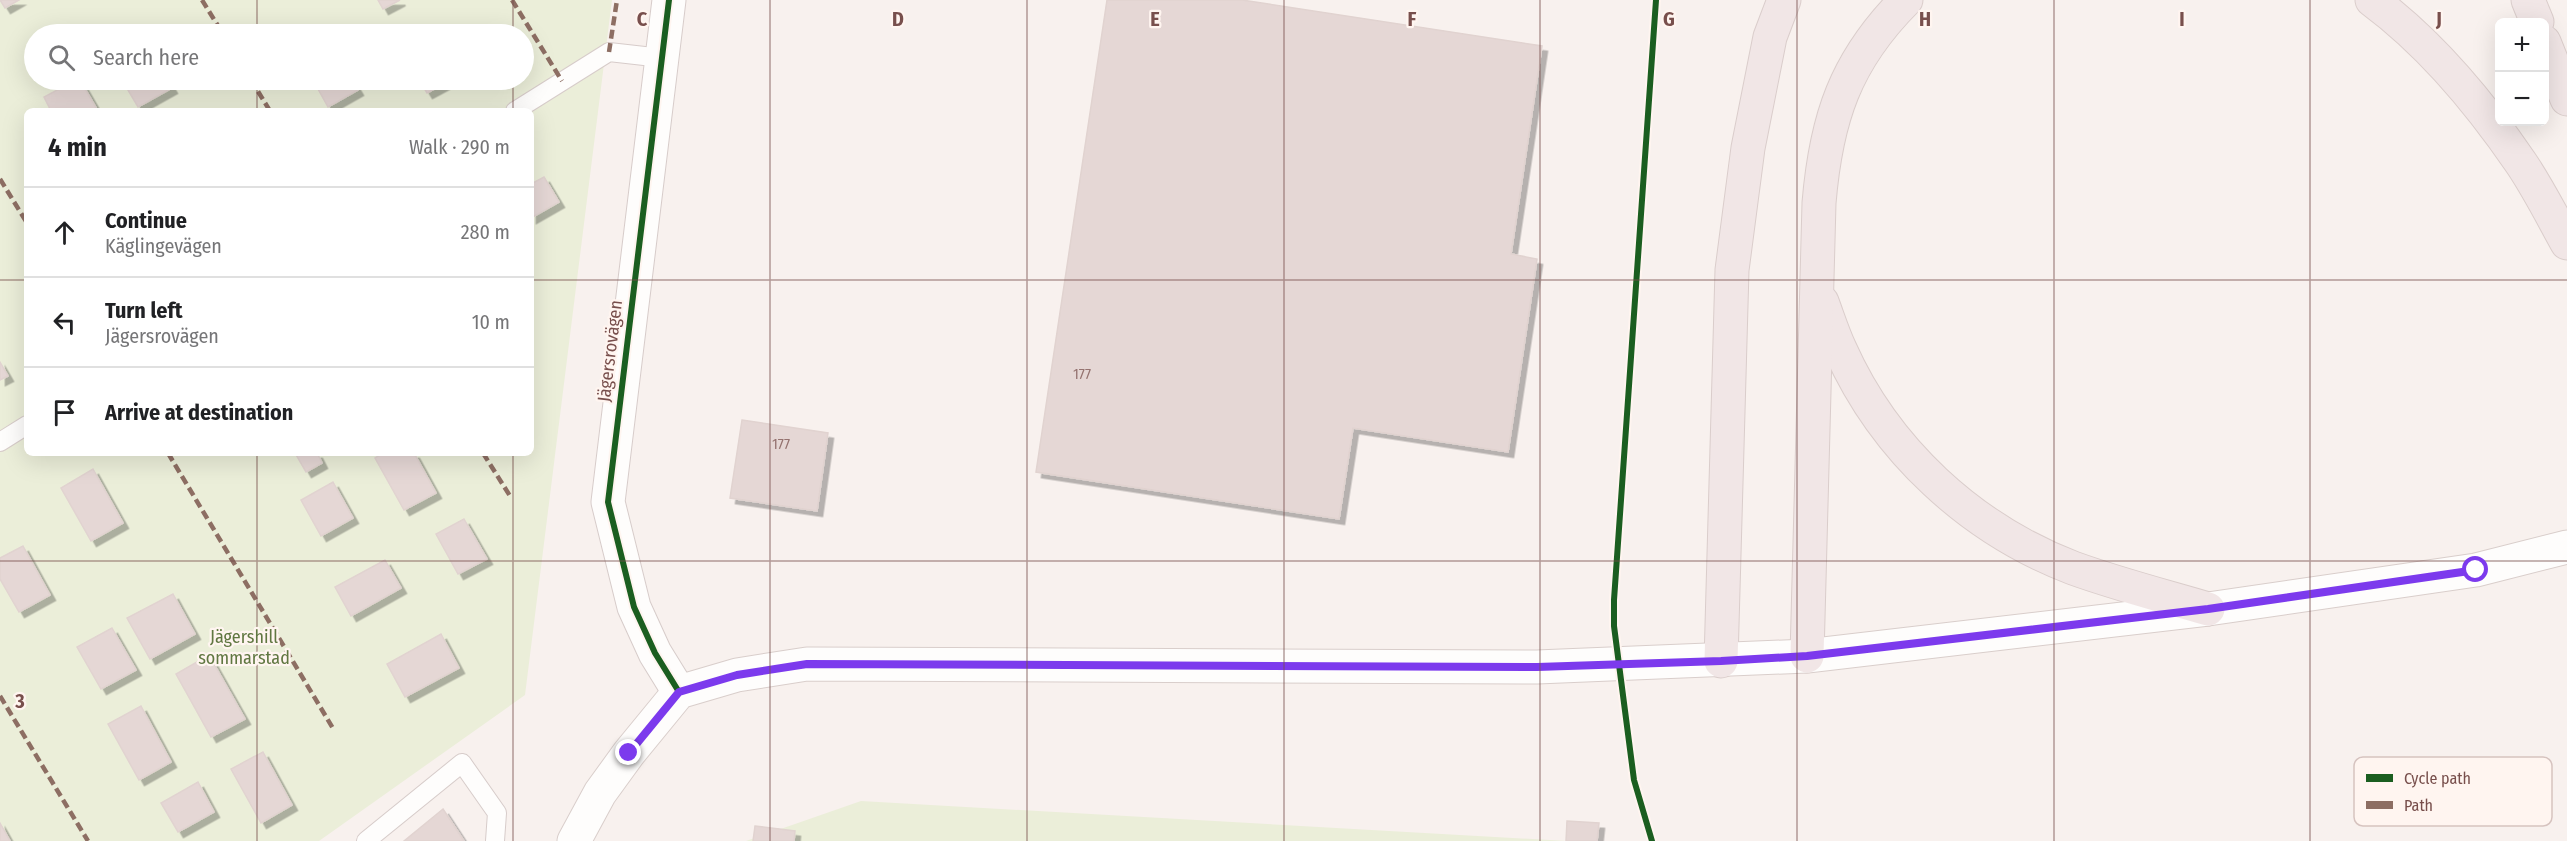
<!DOCTYPE html>
<html lang="en">
<head>
<meta charset="utf-8">
<style>
  body { margin:0; font-family:"Fira Sans Condensed",sans-serif; background:#f2f2f2; color:#202124 }
  .controls { position:absolute; right:18px; top:18px; display:grid; overflow:hidden; border-radius:9px; box-shadow:0 6px 24px #0002 }
  .controls button { width:54px; height:54px; display:grid; place-items:center; padding:0; border:0; border-bottom:2px solid #e0e0e0; background:#fff; color:#202124; font:30px sans-serif }
  .stop { position:absolute; width:18px; height:18px; margin:-14px; border:4px solid #7c3aed; border-radius:50%; background:#fff }
  .stop.end { background:#7c3aed; border-color:#fff; box-shadow:0 2px 6px #0008 }
  .list { margin:0; padding:0; list-style:none }
  h2 { display:flex; justify-content:space-between; align-items:center; height:78px; margin:0; padding:0 24px; font-size:26px }
  h2 small { font-size:20px; font-weight:400; color:#757577 }
  .list li { display:grid; grid-template-columns:39px 1fr auto; gap:18px; align-items:center; box-sizing:border-box; height:90px; padding:0 24px; border-top:2px solid #e0e0e0 }
  .list b { display:block; font-size:22px; white-space:nowrap }
  .list p { margin:0; font-size:20px; white-space:nowrap; color:#757577 }
  .list em { font-size:20px; font-style:normal; color:#757577 }
  .icon { flex:none; width:33px; height:33px; fill:none; stroke:currentColor; stroke-width:2; stroke-linecap:round; stroke-linejoin:round }
  .map { position:relative; flex:none; width:2567px; height:841px; overflow:hidden }
  .search { position:absolute; background:#fff; box-shadow:0 6px 24px #0002; left:24px; top:24px; width:510px; height:66px; display:flex; align-items:center; gap:15px; box-sizing:border-box; padding:0 21px; border-radius:33px; color:#757577; font-size:22px }
  .panel { position:absolute; background:#fff; box-shadow:0 6px 24px #0002; left:24px; top:108px; width:510px; height:348px; border-radius:9px }
  .map>svg:first-child { display:block }
  .green { fill:#ebeed9; fill-rule:evenodd }
  .building { fill:#e5d7d5; stroke:#e1d3d0; stroke-width:1.5; filter:url(#shadow) }
  .lines { fill:none; stroke-linecap:round; stroke-linejoin:round }
  .service-casing { stroke:#d7ccca; stroke-width:20 }
  .tertiary-casing { stroke:#d7ccca; stroke-width:35 }
  .secondary-casing { stroke:#d9cecb; stroke-width:35 }
  .motorway-casing { stroke:#dacdcb; stroke-width:35 }
  .service { stroke:#fefdfc; stroke-width:18 }
  .tertiary { stroke:#fefdfc; stroke-width:33 }
  .secondary { stroke:#fefdfc; stroke-width:33 }
  .motorway { stroke:#f1e6e6; stroke-width:33 }
  .quiet { stroke:#8d6e63; stroke-width:4.5; stroke-dasharray:9 4.5; stroke-linecap:butt }
  .cycleway-casing { stroke:#fff5f0; stroke-width:10 }
  .cycleway { stroke:#1b5e20; stroke-width:6 }
  .route { stroke:#7c3aed; stroke-width:8 }
  .grid { fill:none; stroke:#784f4c; stroke-width:1.5; stroke-opacity:0.55 }
  .labels { text-anchor:middle; stroke-width:4.5; stroke-linejoin:round; paint-order:stroke }
  .number-label { font-size:15px; fill:#957370 }
  .street-label { font-size:18px; fill:#784f4c; stroke:#fff5f0 }
  .park-label { font-size:18px; fill:#607741; stroke:#fff5f0 }
  .key { fill:#fff5f0; stroke:#d6c3bf; stroke-width:1.5 }
  .key-label { font-size:16px; fill:#784f4c }
  .grid-label { font-size:20px; text-anchor:middle; font-weight:bold; fill:#784f4c; stroke:#fff5f0; stroke-width:4.5; stroke-linejoin:round; paint-order:stroke }
</style>
</head>
<body>
<div class="map">
<svg width="2567" height="841" viewBox="0 0 2567 841">
  <defs>
    <filter id="shadow"><feDropShadow dx="5.5" dy="5.5" stdDeviation="0" flood-color="#0004"/></filter>
  </defs>
  <rect width="100%" height="100%" fill="#f8f1ee"/>
  <g class="green">
    <path d="M0,0h612l-87,695 -206,146h-319zM34,34h490v46h-490zM27,111h504v342h-504z"/>
    <polygon points="861,801 1567,841 746,841"/>
  </g>
  <g class="building">
    <polygon points="0,0 19,0 5,8"/>
    <polygon points="378,0 400,0 383,9"/>
    <polygon points="1107,0 1242,0 1542,46 1511,254 1537,259 1508,452 1353,428 1339,519 1036,472"/>
    <polygon points="76,80 80,80 98,111 51,111 44,97"/>
    <polygon points="122,80 167,80 172,88 138,107"/>
    <polygon points="313,80 352,80 358,90 328,107"/>
    <polygon points="419,80 451,80 427,93"/>
    <polygon points="544,177 559,202 531,218 531,184"/>
    <polygon points="0,362 8,376 0,380"/>
    <polygon points="742,420 828,433 817,511 730,498"/>
    <polygon points="295,453 317,453 322,463 306,472"/>
    <polygon points="383,453 414,453 436,493 404,510 375,458"/>
    <polygon points="93,469 123,523 91,541 61,488"/>
    <polygon points="333,482 353,518 321,536 301,500"/>
    <polygon points="464,519 487,559 458,574 436,534"/>
    <polygon points="23,546 50,595 19,612 0,579 0,558"/>
    <polygon points="385,560 401,588 351,616 335,587"/>
    <polygon points="173,594 195,634 150,659 127,618"/>
    <polygon points="112,628 136,670 101,689 77,647"/>
    <polygon points="441,634 459,668 405,697 387,664"/>
    <polygon points="209,655 245,719 211,737 176,674"/>
    <polygon points="141,706 171,762 139,780 108,724"/>
    <polygon points="263,752 292,805 261,823 231,769"/>
    <polygon points="198,782 214,812 178,832 161,803"/>
    <polygon points="443,809 464,841 404,841"/>
    <polygon points="1567,821 1599,823 1597,841 1566,841"/>
    <polygon points="0,823 10,841 0,841"/>
    <polygon points="755,826 795,831 794,841 753,841"/>
  </g>
  <g class="lines">
    <g class="service-casing">
      <g id="service">
        <polyline points="515,111 609,52 662,58"/>
        <polyline points="0,442 27,425"/>
        <polyline points="366,841 462,763 497,813 495,841"/>
      </g>
    </g>
    <g class="tertiary-casing">
      <polyline id="tertiary" points="669,0 608,502 634,607 655,653 679,692"/>
    </g>
    <g class="secondary-casing">
      <polyline id="secondary" points="574,841 600,793 629,753 679,692 737,675 807,664 1537,667 1807,656 2208,609 2476,570 2567,547"/>
    </g>
    <g class="motorway-casing">
      <g id="motorway">
        <path d="M2372,0c58,43 108,103 149,163 17,25 31,53 46,80"/>
        <polyline points="2528,0 2537,22"/>
        <polyline points="2544,42 2567,99"/>
        <path d="M1822,302c6,16 11,32 18,47 45,101 131,180 233,219 44,16 91,28 135,41"/>
        <path d="M1807,656l12,-453c7,-84 26,-142 87,-203"/>
        <polyline points="1721,661 1732,270 1748,148 1770,37 1784,0"/>
      </g>
    </g>
    <use href="#service" class="service"/>
    <use href="#tertiary" class="tertiary"/>
    <use href="#secondary" class="secondary"/>
    <use href="#motorway" class="motorway"/>
    <g class="quiet">
      <polyline points="202,0 223,34"/>
      <polyline points="512,0 562,81"/>
      <polyline points="609,52 617,0"/>
      <polyline points="251,80 270,111"/>
      <polyline points="0,179 27,223"/>
      <polyline points="168,453 334,730"/>
      <polyline points="483,453 510,496"/>
      <polyline points="0,696 88,841"/>
    </g>
    <g class="cycleway-casing">
      <g id="cycleway">
        <polyline points="669,0 608,502 634,607 655,653 679,692"/>
        <polyline points="1652,841 1634,780 1614,626 1614,600 1656,0"/>
      </g>
    </g>
    <use href="#cycleway" class="cycleway"/>
  </g>
  <g class="lines">
    <polyline class="route" points="629,753 679,692 737,675 807,664 1537,667 1721,661 1807,656 2208,609 2476,570"/>
  </g>
  <path class="grid" d="M257,0v34M513,0v34M770,0v841M1027,0v841M1284,0v841M1540,0v841M1797,0v841M2054,0v841M2310,0v841M257,80v31M513,80v31M0,280h27M531,280h2036M257,453v388M513,453v388M0,561h2567"/>
  <g class="labels">
    <g class="number-label">
      <text x="1082" y="379">177</text>
      <text x="781" y="449">177</text>
    </g>
    <g class="street-label">
      <text transform="translate(610 351) rotate(-83)" y="6">Jägersrovägen</text>
    </g>
    <g class="park-label">
      <text x="244" y="643">Jägershill<tspan x="244" dy="21">sommarstad</tspan></text>
    </g>
  </g>
  <rect x="2354" y="757" width="198" height="69" rx="9" class="key"/>
  <rect x="2366" y="774" width="27" height="8" fill="#1b5e20"/>
  <rect x="2366" y="801" width="27" height="8" fill="#8d6e63"/>
  <g class="key-label">
    <text x="2404" y="784">Cycle path</text>
    <text x="2404" y="811">Path</text>
  </g>
  <g class="grid-label">
    <text x="642" y="26">C</text>
    <text x="898" y="26">D</text>
    <text x="1155" y="26">E</text>
    <text x="1412" y="26">F</text>
    <text x="1669" y="26">G</text>
    <text x="1925" y="26">H</text>
    <text x="2182" y="26">I</text>
    <text x="2439" y="26">J</text>
    <text x="20" y="708">3</text>
  </g>
</svg>
<div class="controls">
<button>+</button>
<button>−</button>
</div>
<div class="stop" style="left:2476px;top:570px"></div>
<div class="stop end" style="left:629px;top:753px"></div>
<div class="search"><svg class="icon" aria-label="search" viewBox="0 0 24 24"><circle cx="10" cy="10" r="6"/><path d="M15 15l6 6"/></svg>Search here</div>
<section class="panel">
<h2>4 min<small>Walk · 290 m</small></h2>
<ul class="list">
<li><svg class="icon" aria-label="ahead" viewBox="0 0 24 24"><path d="M12 20V5M6 11l6-6 6 6"/></svg><div><b>Continue</b><p>Käglingevägen</p></div><em>280 m</em></li>
<li><svg class="icon" aria-label="left" viewBox="0 0 24 24"><path d="M17 20v-9H6M10 6l-5 5 5 5"/></svg><div><b>Turn left</b><p>Jägersrovägen</p></div><em>10 m</em></li>
<li><svg class="icon" aria-label="arrive" viewBox="0 0 24 24"><path d="M6 21V4h12l-3 4 3 4H6"/></svg><div><b>Arrive at destination</b></div></li>
</ul>
</section>
</div>
</body>
</html>
